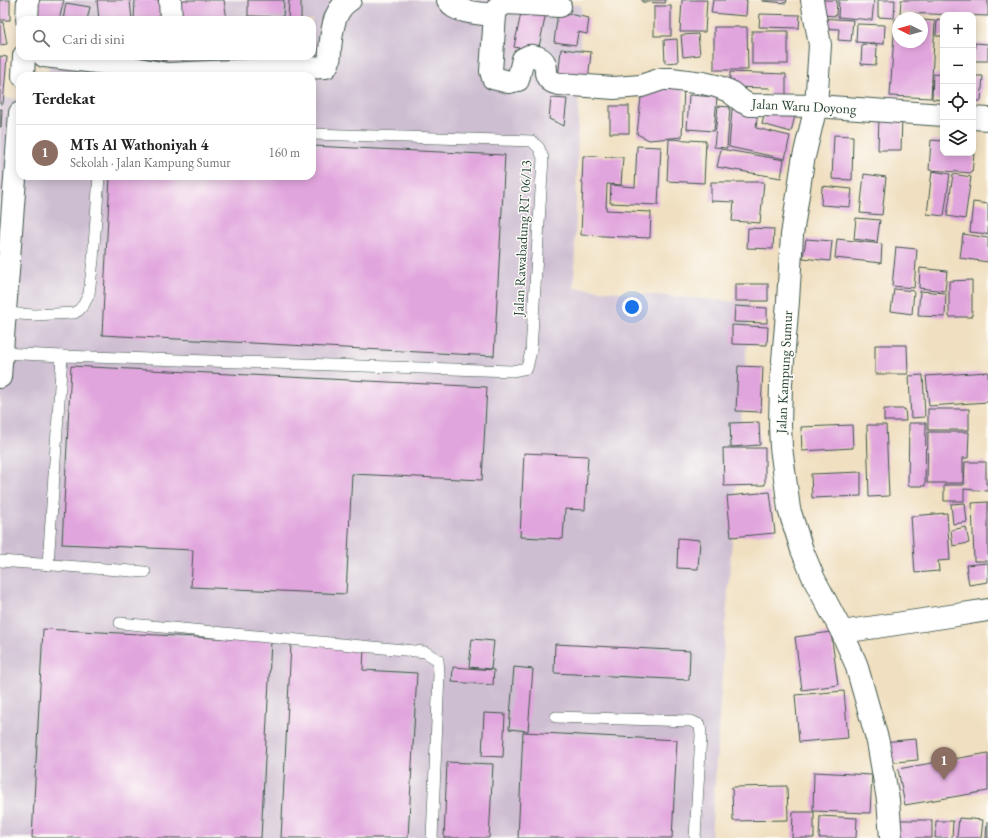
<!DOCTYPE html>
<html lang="id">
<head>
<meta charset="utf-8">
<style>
  body { margin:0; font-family:"EB Garamond",serif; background:#f6f6f6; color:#222 }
  .controls { position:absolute; right:12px; top:12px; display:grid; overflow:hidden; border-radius:8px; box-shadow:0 2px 10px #0003 }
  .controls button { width:36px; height:36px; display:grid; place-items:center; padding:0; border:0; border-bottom:1px solid #e0e0e0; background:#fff; color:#222; font:20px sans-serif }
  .compass { position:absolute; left:892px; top:12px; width:36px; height:36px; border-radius:50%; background:#fff; box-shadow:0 2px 10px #0003; rotate:275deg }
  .you { position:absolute; left:632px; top:307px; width:14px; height:14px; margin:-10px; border:3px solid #fff; border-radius:50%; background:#1a73e8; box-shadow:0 0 0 6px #1a73e833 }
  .badge { display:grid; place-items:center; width:26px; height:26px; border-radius:50%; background:#b45309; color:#fff; font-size:13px; font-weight:700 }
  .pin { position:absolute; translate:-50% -33px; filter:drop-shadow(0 1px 2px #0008) }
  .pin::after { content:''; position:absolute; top:21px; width:14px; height:12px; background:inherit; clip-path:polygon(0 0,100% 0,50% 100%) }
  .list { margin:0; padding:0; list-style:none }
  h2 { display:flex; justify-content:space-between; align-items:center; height:52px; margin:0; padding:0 16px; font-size:17px }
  h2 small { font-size:13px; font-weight:400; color:#767676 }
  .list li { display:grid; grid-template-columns:26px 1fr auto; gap:12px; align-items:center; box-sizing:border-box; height:56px; padding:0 16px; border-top:1px solid #e0e0e0 }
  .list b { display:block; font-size:15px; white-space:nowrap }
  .list p { margin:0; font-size:13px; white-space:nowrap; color:#767676 }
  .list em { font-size:13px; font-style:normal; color:#767676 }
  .icon { flex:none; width:22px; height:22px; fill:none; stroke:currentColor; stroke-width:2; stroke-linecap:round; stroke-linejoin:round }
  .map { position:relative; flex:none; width:988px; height:838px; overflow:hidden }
  .search { position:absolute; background:#fff; box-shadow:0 2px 10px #0003; left:16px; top:16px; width:300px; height:44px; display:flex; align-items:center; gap:10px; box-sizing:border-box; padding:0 14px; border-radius:12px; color:#767676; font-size:15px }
  .panel { position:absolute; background:#fff; box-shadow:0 2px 10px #0003; left:16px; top:72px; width:300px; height:108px; border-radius:12px }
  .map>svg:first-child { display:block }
  .industrial { fill:#cebed1 }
  .building { fill:#e1a5dd }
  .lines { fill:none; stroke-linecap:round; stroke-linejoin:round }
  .service-casing { stroke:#3e5549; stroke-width:12 }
  .minor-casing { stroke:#3e5549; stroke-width:24 }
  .tertiary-casing { stroke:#3e5549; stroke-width:24 }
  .service { stroke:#fff; stroke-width:11 }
  .minor { stroke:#fff; stroke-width:22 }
  .tertiary { stroke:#fff; stroke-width:22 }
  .labels { text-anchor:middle; stroke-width:3; stroke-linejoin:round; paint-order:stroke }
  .street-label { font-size:14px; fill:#1f3d34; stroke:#fdfcf7 }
</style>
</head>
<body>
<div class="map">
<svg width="988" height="838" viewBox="0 0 988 838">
  <rect width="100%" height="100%" fill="#fdfcf7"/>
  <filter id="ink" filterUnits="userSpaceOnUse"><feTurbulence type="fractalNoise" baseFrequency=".025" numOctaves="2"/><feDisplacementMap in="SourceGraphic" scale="8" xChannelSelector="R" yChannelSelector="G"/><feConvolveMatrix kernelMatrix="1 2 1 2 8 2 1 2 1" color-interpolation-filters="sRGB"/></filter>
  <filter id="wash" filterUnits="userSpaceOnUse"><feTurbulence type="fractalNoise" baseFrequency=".012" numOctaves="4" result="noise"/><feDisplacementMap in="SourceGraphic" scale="16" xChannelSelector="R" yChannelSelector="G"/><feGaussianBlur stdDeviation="0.9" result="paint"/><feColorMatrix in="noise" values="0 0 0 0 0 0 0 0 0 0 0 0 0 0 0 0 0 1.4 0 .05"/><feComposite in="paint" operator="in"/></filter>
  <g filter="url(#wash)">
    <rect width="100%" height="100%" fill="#f0dfc0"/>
    <polygon class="industrial" points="52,0 498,0 581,5 574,288 750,303 724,645 711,838 0,838 0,98 20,99 20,176 312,176 312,76 48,76 49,56 312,56 312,20 51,20"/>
    <g id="blocks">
      <g class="building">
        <rect x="0" y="0" width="10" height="20"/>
        <polygon points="34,0 64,0 59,20 40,20 30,17"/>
        <polygon points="97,0 130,0 132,20 99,20"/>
        <polygon points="135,0 167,0 167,20 134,20"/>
        <polygon points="175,0 224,0 227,20 176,20"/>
        <polygon points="248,0 284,0 283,17 248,16"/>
        <polygon points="289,0 301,0 301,20 288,20"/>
        <polygon points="642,0 666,0 665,3 642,2"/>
        <polygon points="682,0 707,0 705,32 680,32"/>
        <polygon points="713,0 747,0 746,16 711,13"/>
        <polygon points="762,0 787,0 786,3 762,1"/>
        <polygon points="813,0 837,0 836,16 816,15"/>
        <polygon points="839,0 874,0 872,20 838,17"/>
        <polygon points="878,0 895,0 894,18 878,17"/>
        <polygon points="901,0 988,0 988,16 900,13"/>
        <polygon points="66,3 90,7 87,20 63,20"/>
        <rect x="654" y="6" width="17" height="30"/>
        <polygon points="522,8 546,13 538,52 514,47"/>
        <polygon points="558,12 589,18 587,34 578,32 576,45 554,42"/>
        <polygon points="760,14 800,15 799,28 759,27"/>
        <polygon points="819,18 853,20 851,41 838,40 839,29 819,28"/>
        <polygon points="895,19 898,19 898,42 922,42 922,20 935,21 931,98 890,96"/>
        <polygon points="937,19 943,20 943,36 936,36"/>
        <polygon points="0,22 3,22 7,44 0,45"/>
        <polygon points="857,24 885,25 884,44 856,42"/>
        <polygon points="714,27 747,27 748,70 714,70"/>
        <rect x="752" y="31" width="36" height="33"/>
        <polygon points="698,34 700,55 683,57 681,35"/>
        <polygon points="677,39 678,62 665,63 664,40"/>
        <polygon points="975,43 988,44 988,61 974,61"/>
        <polygon points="862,44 877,45 876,65 861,64"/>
        <polygon points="561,49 591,52 588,82 558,79"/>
        <polygon points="0,56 7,57 3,104 0,104"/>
        <polygon points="133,56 167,56 166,61 133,57"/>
        <polygon points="181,56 205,56 205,57 182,60"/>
        <polygon points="730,72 786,74 786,97 769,95 770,88 730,87"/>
        <polygon points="933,74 943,75 943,100 932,99"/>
        <polygon points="973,76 983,76 981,101 973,101"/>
        <polygon points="684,86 682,137 649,140 637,134 641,97 644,91"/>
        <polygon points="689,95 717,97 714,131 687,129"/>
        <polygon points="551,98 567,99 564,126 549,119"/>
        <rect x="610" y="106" width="19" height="27"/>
        <polygon points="718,106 730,107 727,148 714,147"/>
        <polygon points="766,108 795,116 791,132 762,124"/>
        <polygon points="0,109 2,109 1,127 0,127"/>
        <polygon points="732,109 758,110 756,128 790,136 785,159 729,147"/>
        <polygon points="879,116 902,117 901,150 878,150"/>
        <polygon points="834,135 853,136 852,180 832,179"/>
        <polygon points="669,139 706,141 704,183 667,181"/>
        <polygon points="931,140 943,141 943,153 974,153 972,173 929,170"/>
        <polygon points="312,146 505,155 494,356 102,335 110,176 312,176"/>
        <polygon points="637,146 661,147 658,205 610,203 611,185 635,187"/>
        <polygon points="721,149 784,160 781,178 717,167"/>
        <polygon points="583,156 623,157 621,185 607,184 606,210 651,212 650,238 581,235 583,183 582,183"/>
        <polygon points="932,171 950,174 944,216 927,214"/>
        <polygon points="864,174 886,177 882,215 860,213"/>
        <polygon points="953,174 971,177 965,219 947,216"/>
        <polygon points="711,182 764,182 760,223 732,221 734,202 711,201"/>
        <polygon points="822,186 852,189 850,207 821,205"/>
        <polygon points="973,202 988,204 988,234 970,232"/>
        <polygon points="856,218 880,220 877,242 854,239"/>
        <polygon points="748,228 774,229 773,249 747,248"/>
        <polygon points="963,234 988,238 988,262 960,258"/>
        <polygon points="806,239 832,241 830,261 803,258"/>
        <polygon points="837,239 882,244 881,263 835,258"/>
        <polygon points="896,247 917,249 914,288 892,286"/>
        <polygon points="920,268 947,271 945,291 919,288"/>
        <polygon points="972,280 972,317 949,317 949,281"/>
        <rect x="735" y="284" width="33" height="17"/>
        <polygon points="894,289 914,291 912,314 891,311"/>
        <polygon points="920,291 946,293 945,317 918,316"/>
        <polygon points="735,306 767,308 767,323 734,322"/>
        <polygon points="732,325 768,327 767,345 732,344"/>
        <polygon points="875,345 907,345 908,374 875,374"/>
        <polygon points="71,366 487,387 482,480 352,474 346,594 191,587 193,550 62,544"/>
        <polygon points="738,366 763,367 761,412 736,411"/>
        <polygon points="988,372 988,402 929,406 926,376"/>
        <polygon points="923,375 925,417 911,418 909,376"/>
        <polygon points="884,409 905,409 906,421 884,421"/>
        <rect x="928" y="409" width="41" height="21"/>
        <polygon points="759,422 760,445 731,447 730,423"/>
        <polygon points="909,423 926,423 925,486 908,486"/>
        <polygon points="852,425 853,448 802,451 801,427"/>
        <polygon points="867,425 886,425 889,496 869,497"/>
        <polygon points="928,432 969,432 968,458 963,458 963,483 927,483"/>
        <polygon points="723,448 765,448 765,485 724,486"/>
        <polygon points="524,453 588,456 585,510 565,509 563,539 520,537"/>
        <polygon points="965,462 986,462 986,484 988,484 988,491 964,489 964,501 944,501 944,485 964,485"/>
        <polygon points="861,472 861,496 812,498 811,474"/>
        <polygon points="770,492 775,533 731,537 727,496"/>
        <polygon points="988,502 988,561 974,561 972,503"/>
        <polygon points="965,503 967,522 953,524 951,504"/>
        <polygon points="947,513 950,560 938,561 939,571 915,573 911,516"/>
        <polygon points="966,527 969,543 953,546 951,530"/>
        <polygon points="678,538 700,540 698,569 677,568"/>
        <polygon points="988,563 988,582 969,585 966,565"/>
        <polygon points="43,629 271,641 261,838 32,838"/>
        <polygon points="831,632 838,685 802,690 795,637"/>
        <polygon points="472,639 494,641 491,669 469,667"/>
        <polygon points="291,644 364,647 363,670 417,673 408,838 281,838"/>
        <polygon points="555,644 690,651 689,680 554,673"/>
        <polygon points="453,667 494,670 493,685 452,682"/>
        <polygon points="514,667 533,669 528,731 509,729"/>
        <polygon points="844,691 848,738 799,742 795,695"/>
        <polygon points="484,713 505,714 503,757 482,756"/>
        <polygon points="523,732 677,740 672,838 518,838"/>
        <polygon points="916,739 918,760 884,763 882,742"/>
        <polygon points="988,753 988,791 905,805 898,769"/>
        <polygon points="447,762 493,764 489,838 444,838"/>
        <polygon points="814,772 872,775 870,813 813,811"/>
        <polygon points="787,786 788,820 733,821 732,787"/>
        <polygon points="793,812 814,812 814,838 792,838"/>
        <polygon points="820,816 857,818 856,838 819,838"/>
        <polygon points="959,818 983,820 981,838 957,838"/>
        <rect x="896" y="820" width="36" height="18"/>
        <polygon points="936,821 953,821 952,838 935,838"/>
        <polygon points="987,822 988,822 988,838 986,838"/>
      </g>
    </g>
  </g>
  <g filter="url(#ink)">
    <use href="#blocks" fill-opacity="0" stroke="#3e5549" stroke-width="1"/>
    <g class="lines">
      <g class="service-casing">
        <g id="service">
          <polyline points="5,313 34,315 74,313 79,310 84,304 89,294 93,260 99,176"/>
          <polyline points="2,353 62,356 512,371 527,368 531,351 543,158 539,148 532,141 312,134"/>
          <polyline points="0,561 145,572"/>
          <polyline points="48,565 62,356"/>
          <polyline points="120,623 425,652 438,660 439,674 432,838"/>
          <polyline points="556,717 691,721 700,725 701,735 695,838"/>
        </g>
      </g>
      <g class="minor-casing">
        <g id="minor">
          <polyline points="170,0 171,20"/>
          <path d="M448,0c2,2 4,5 6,7 10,6 30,7 41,8"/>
          <polyline points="812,0 820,45 816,106 803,161 792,235 788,301 781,384 780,425 781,447 789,509 802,550 814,579 842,632 856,664 878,742 888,800 891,838"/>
          <path d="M560,6l-53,-3 -9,4 -3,8 -4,56 2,7 16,4 9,-2 5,-21c2,-1 4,-2 6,-3 5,-1 14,2 16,8 1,3 1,6 1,9 2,8 7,10 14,11l54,4 27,-2 21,-7h9l32,4 13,3 13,5 14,11 7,3 66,1 127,9"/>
          <path d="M44,56l61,7 62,11 159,-7c4,-5 4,-12 4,-18 2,-18 3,-39 20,-49"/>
          <polyline points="973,118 988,119"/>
          <polyline points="842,632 950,616 988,610"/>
        </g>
      </g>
      <g class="tertiary-casing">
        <g id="tertiary">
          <polyline points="27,20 28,0"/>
          <polyline points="23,76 24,56"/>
          <polyline points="0,377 20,113"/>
        </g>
      </g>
      <use href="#service" class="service"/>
      <use href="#minor" class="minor"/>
      <use href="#tertiary" class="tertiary"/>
    </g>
  </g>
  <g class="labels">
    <g class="street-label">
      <text transform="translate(804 106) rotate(3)" y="5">Jalan Waru Doyong</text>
      <text transform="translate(522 238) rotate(-87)" y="5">Jalan Rawabadung RT 06/13</text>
      <text transform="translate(784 372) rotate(-87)" y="5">Jalan Kampung Sumur</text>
    </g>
  </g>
</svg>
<div class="controls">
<button>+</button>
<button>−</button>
<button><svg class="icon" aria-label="locate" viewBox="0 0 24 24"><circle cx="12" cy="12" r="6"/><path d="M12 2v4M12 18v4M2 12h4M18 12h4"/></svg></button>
<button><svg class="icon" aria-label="layers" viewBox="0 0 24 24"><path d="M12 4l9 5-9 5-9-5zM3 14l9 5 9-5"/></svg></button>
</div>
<svg class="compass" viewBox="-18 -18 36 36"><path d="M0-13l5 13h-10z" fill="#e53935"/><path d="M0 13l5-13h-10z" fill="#767676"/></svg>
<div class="you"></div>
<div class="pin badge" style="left:944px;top:780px;background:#8d6e63">1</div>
<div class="search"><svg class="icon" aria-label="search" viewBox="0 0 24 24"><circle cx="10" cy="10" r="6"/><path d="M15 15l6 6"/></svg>Cari di sini</div>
<section class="panel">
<h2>Terdekat<small></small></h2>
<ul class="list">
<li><span class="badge" style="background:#8d6e63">1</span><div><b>MTs Al Wathoniyah 4</b><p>Sekolah · Jalan Kampung Sumur</p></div><em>160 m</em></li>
</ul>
</section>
</div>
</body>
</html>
